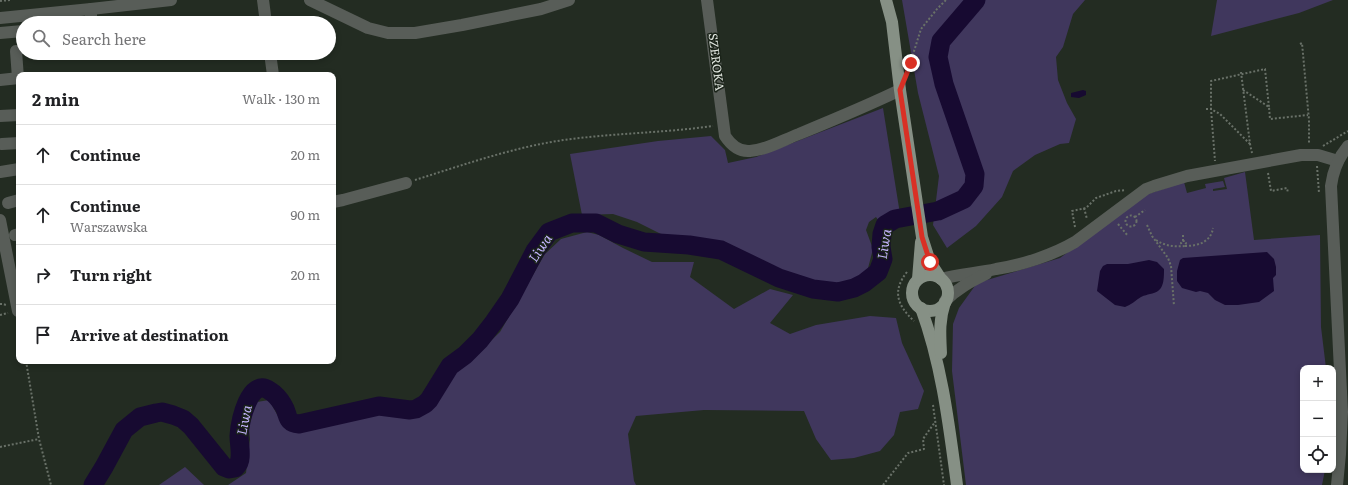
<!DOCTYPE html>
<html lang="en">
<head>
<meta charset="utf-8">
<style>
  body { margin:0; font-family:Literata,serif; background:#f2f2f2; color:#202124 }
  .controls { position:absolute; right:12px; bottom:12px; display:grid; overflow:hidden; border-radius:8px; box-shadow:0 2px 6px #0003 }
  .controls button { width:36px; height:36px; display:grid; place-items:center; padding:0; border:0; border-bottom:1px solid #e0e0e0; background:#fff; color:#202124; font:20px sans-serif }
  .stop { position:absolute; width:12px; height:12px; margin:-9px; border:3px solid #d93025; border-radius:50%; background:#fff }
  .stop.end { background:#d93025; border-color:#fff; box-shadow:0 1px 4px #0008 }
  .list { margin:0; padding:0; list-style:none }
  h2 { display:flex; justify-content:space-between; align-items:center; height:52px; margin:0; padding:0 16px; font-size:17px }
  h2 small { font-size:13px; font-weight:400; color:#757577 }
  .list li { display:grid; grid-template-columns:26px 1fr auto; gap:12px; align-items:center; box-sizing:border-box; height:60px; padding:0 16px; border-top:1px solid #e0e0e0 }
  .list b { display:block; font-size:15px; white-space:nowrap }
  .list p { margin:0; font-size:13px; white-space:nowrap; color:#757577 }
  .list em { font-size:13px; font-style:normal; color:#757577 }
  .icon { flex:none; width:22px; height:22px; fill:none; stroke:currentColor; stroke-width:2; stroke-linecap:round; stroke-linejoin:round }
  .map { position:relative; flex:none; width:1348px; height:485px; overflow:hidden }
  .search { position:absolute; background:#fff; box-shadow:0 2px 6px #0003; left:16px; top:16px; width:320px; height:44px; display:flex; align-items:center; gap:10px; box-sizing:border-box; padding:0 14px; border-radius:22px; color:#757577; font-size:15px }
  .panel { position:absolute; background:#fff; box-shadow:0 2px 6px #0003; left:16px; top:72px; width:320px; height:292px; border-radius:8px }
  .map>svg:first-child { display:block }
  .green { fill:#40375d }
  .water { fill:#170a31 }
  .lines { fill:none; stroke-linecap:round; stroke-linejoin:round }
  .river { stroke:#170a31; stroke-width:19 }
  .path { stroke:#697168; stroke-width:2; stroke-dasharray:2 2; stroke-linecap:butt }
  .minor { stroke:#585d58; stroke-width:12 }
  .major { stroke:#869085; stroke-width:12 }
  .route { stroke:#d93025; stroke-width:5 }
  .labels { text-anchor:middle; stroke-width:3; stroke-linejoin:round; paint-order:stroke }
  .street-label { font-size:12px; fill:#e0e6df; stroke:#1a2319 }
  .water-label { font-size:13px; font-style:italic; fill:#c4b4fe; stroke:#1a2319 }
</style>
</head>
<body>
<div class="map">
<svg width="1348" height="485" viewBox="0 0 1348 485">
  <rect width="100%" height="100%" fill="#232c22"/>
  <g class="green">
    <polygon points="902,0 1085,0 1073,14 1063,47 1056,57 1058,80 1067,103 1076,119 1069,143 1060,144 1035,155 1013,171 1002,197 976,226 947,248 933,225 939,176 918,93"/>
    <polygon points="1217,0 1333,0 1299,13 1211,36"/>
    <polygon points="883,108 900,214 884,219 880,223 876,217 869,222 866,230 873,249 867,272 839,287 805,282 741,255 725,244 700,239 661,234 637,222 613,214 582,215 570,154 658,141 711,136 725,150 728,163 756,157"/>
    <polygon points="1245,172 1254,240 1320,235 1321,327 1326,368 1303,368 1303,470 1325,470 1322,485 966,485 952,371 953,324 959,308 977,283 1060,258 1145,195 1184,182 1187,193 1206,188 1205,184 1223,181 1225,187 1213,189 1213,191 1227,189 1224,178"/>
    <polygon points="587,232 599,235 623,248 652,262 694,262 690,277 734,309 770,289 793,295 770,323 790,334 816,325 870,316 896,318 902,343 924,391 918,409 900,412 894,435 880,451 854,458 831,460 816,439 804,411 704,410 636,416 628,434 634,481 636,485 228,485 246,473 250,439 248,421 257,402 269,400 284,427 331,424 373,415 409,416 440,396 452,374 471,360 500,332 545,254 561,239"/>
    <polygon points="185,467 204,485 159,485"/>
  </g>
  <g class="water">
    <polygon points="1083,90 1086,91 1086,95 1079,98 1071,97 1071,93"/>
    <polygon points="1267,252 1274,259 1276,267 1276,275 1273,278 1274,291 1259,302 1238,305 1225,305 1215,300 1208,293 1200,291 1196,292 1182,288 1177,281 1177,271 1180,260 1183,258"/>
    <path d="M1149,260l8,2 7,7c0,12 0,23 -14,25 -3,1 -5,1 -9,3 -5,3 -10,8 -16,10l-10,-2 -18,-14 3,-20 3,-5 4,-2h21z"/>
  </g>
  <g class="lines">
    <path class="river" d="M93,485l11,-18 20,-37 16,-13 16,-4 6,-1 11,3 10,4 8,7 33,41 5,2 6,-1c3,-3 5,-6 5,-10 1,-8 -1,-15 -1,-22 1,-14 10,-60 31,-45 5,3 10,9 13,14 6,9 2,18 16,19l80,-18 31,4 6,-1 9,-5 4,-4 21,-34 15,-11 15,-15 14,-18 16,-23 25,-48 14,-19 23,-9h24l22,11 26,8 45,3 32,5 58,28 34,11 25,3 16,-4 10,-5 14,-11 5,-13 -2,-12 1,-13 3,-9 10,-6 43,-8 26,-12 10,-13 1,-12 -31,-90 -6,-27 3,-16 35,-41"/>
    <g class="path">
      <polyline points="0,1 10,0"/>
      <polyline points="1300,44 1302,43 1309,120 1309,144"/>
      <polyline points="909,67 921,29 937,9 946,0"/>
      <polyline points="1241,72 1250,144 1252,153"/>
      <polyline points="1243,90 1269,107 1270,119 1308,115"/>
      <polyline points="1206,109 1211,109 1215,161"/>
      <polyline points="1250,144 1220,114 1211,109 1211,81 1265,69 1269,107"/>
      <polyline points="1323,146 1348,131"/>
      <polyline points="1317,166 1319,193"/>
      <polyline points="1268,173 1271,191 1287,188 1288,193"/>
      <path d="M415,180c48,-15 99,-33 149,-40 50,-7 99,-7 149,-14"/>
      <polyline points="1084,208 1087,219"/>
      <circle cx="1131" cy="221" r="5.5"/>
      <polyline points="1135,217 1145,210"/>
      <polyline points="1118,224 1128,236"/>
      <polyline points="1147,225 1152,236 1168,258 1171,266 1174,306"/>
      <polyline points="1075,227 1072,211 1086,208 1096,198 1116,191 1126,190"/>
      <polyline points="1183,235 1183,241"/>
      <path d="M1156,240c9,6 18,7 29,6l1,-3 -1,-2h-3l-1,2 1,3"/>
      <path d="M1185,246c13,0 26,-4 28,-18"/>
      <path d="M907,272c-15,19 -10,33 7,49"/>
      <polyline points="0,304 3,304 6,305"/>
      <polyline points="0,315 8,313"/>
      <polyline points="26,361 39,439 51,485"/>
      <polyline points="933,405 944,485"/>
      <polyline points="0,447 39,439"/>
      <polyline points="883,485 908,453 924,449 923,439 935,422"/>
    </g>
    <g class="minor">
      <polyline points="263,0 266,23"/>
      <polyline points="310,0 368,28 388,33 415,33 462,25 541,9 569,0"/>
      <path d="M707,0l18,136c6,9 14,16 25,15 17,-1 33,-11 49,-17 34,-14 68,-28 101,-44"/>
      <polyline points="91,9 91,23"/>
      <polyline points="0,18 91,9 171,0"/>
      <polyline points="0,33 23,31"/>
      <polyline points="16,51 18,78"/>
      <polyline points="270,53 273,75"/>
      <polyline points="0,80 19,78"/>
      <polyline points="0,116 19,115"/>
      <polyline points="2,144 19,143"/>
      <polyline points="0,172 19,169"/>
      <polyline points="333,202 343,200 406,183"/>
      <polyline points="8,203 19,200"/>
      <polyline points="0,220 18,311"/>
      <polyline points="15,235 19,234"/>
      <path d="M941,279c18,-5 37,-6 55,-10 26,-4 57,-14 79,-27l71,-53 8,-3 33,-10 114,-21h17l20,6"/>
      <path d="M945,301c13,-13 25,-19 41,-27"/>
      <path d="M1337,485l3,-31 2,-42 -11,-226c2,-16 7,-28 17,-40"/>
    </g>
    <g class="major">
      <polyline points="886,0 892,22 900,90 922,237 930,262 941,279"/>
      <circle cx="930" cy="293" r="18"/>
      <polyline points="918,279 921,242"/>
      <path d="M921,308c21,57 28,117 36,177"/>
      <path d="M941,353c-1,-19 -2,-33 4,-51"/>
    </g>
  </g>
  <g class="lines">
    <polyline class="route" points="911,63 900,90 922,237 930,262"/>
  </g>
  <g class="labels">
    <g class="street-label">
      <text transform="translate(716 62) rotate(83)" y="4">SZEROKA</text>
    </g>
    <g class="water-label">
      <text transform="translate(884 244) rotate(-81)" y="5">Liwa</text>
      <text transform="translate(540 248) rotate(-56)" y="5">Liwa</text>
      <text transform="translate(244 420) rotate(-79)" y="5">Liwa</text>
    </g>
  </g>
</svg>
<div class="controls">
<button>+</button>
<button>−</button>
<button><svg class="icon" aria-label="locate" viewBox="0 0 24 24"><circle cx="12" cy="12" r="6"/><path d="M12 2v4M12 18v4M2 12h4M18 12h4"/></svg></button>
</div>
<div class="stop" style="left:930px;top:262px"></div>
<div class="stop end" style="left:911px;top:63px"></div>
<div class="search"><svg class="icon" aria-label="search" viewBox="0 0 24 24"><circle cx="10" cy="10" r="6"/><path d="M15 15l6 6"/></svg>Search here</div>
<section class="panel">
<h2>2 min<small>Walk · 130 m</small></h2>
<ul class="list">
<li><svg class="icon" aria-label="ahead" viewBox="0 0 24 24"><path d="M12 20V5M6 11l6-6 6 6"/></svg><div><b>Continue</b></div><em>20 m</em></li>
<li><svg class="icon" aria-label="ahead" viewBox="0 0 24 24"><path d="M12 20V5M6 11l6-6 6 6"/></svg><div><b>Continue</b><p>Warszawska</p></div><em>90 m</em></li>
<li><svg class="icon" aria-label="right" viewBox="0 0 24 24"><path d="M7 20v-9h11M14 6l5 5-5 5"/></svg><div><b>Turn right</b></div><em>20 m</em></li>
<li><svg class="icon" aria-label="arrive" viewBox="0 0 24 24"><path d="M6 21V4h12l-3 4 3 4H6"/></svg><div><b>Arrive at destination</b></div></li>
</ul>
</section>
</div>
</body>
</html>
